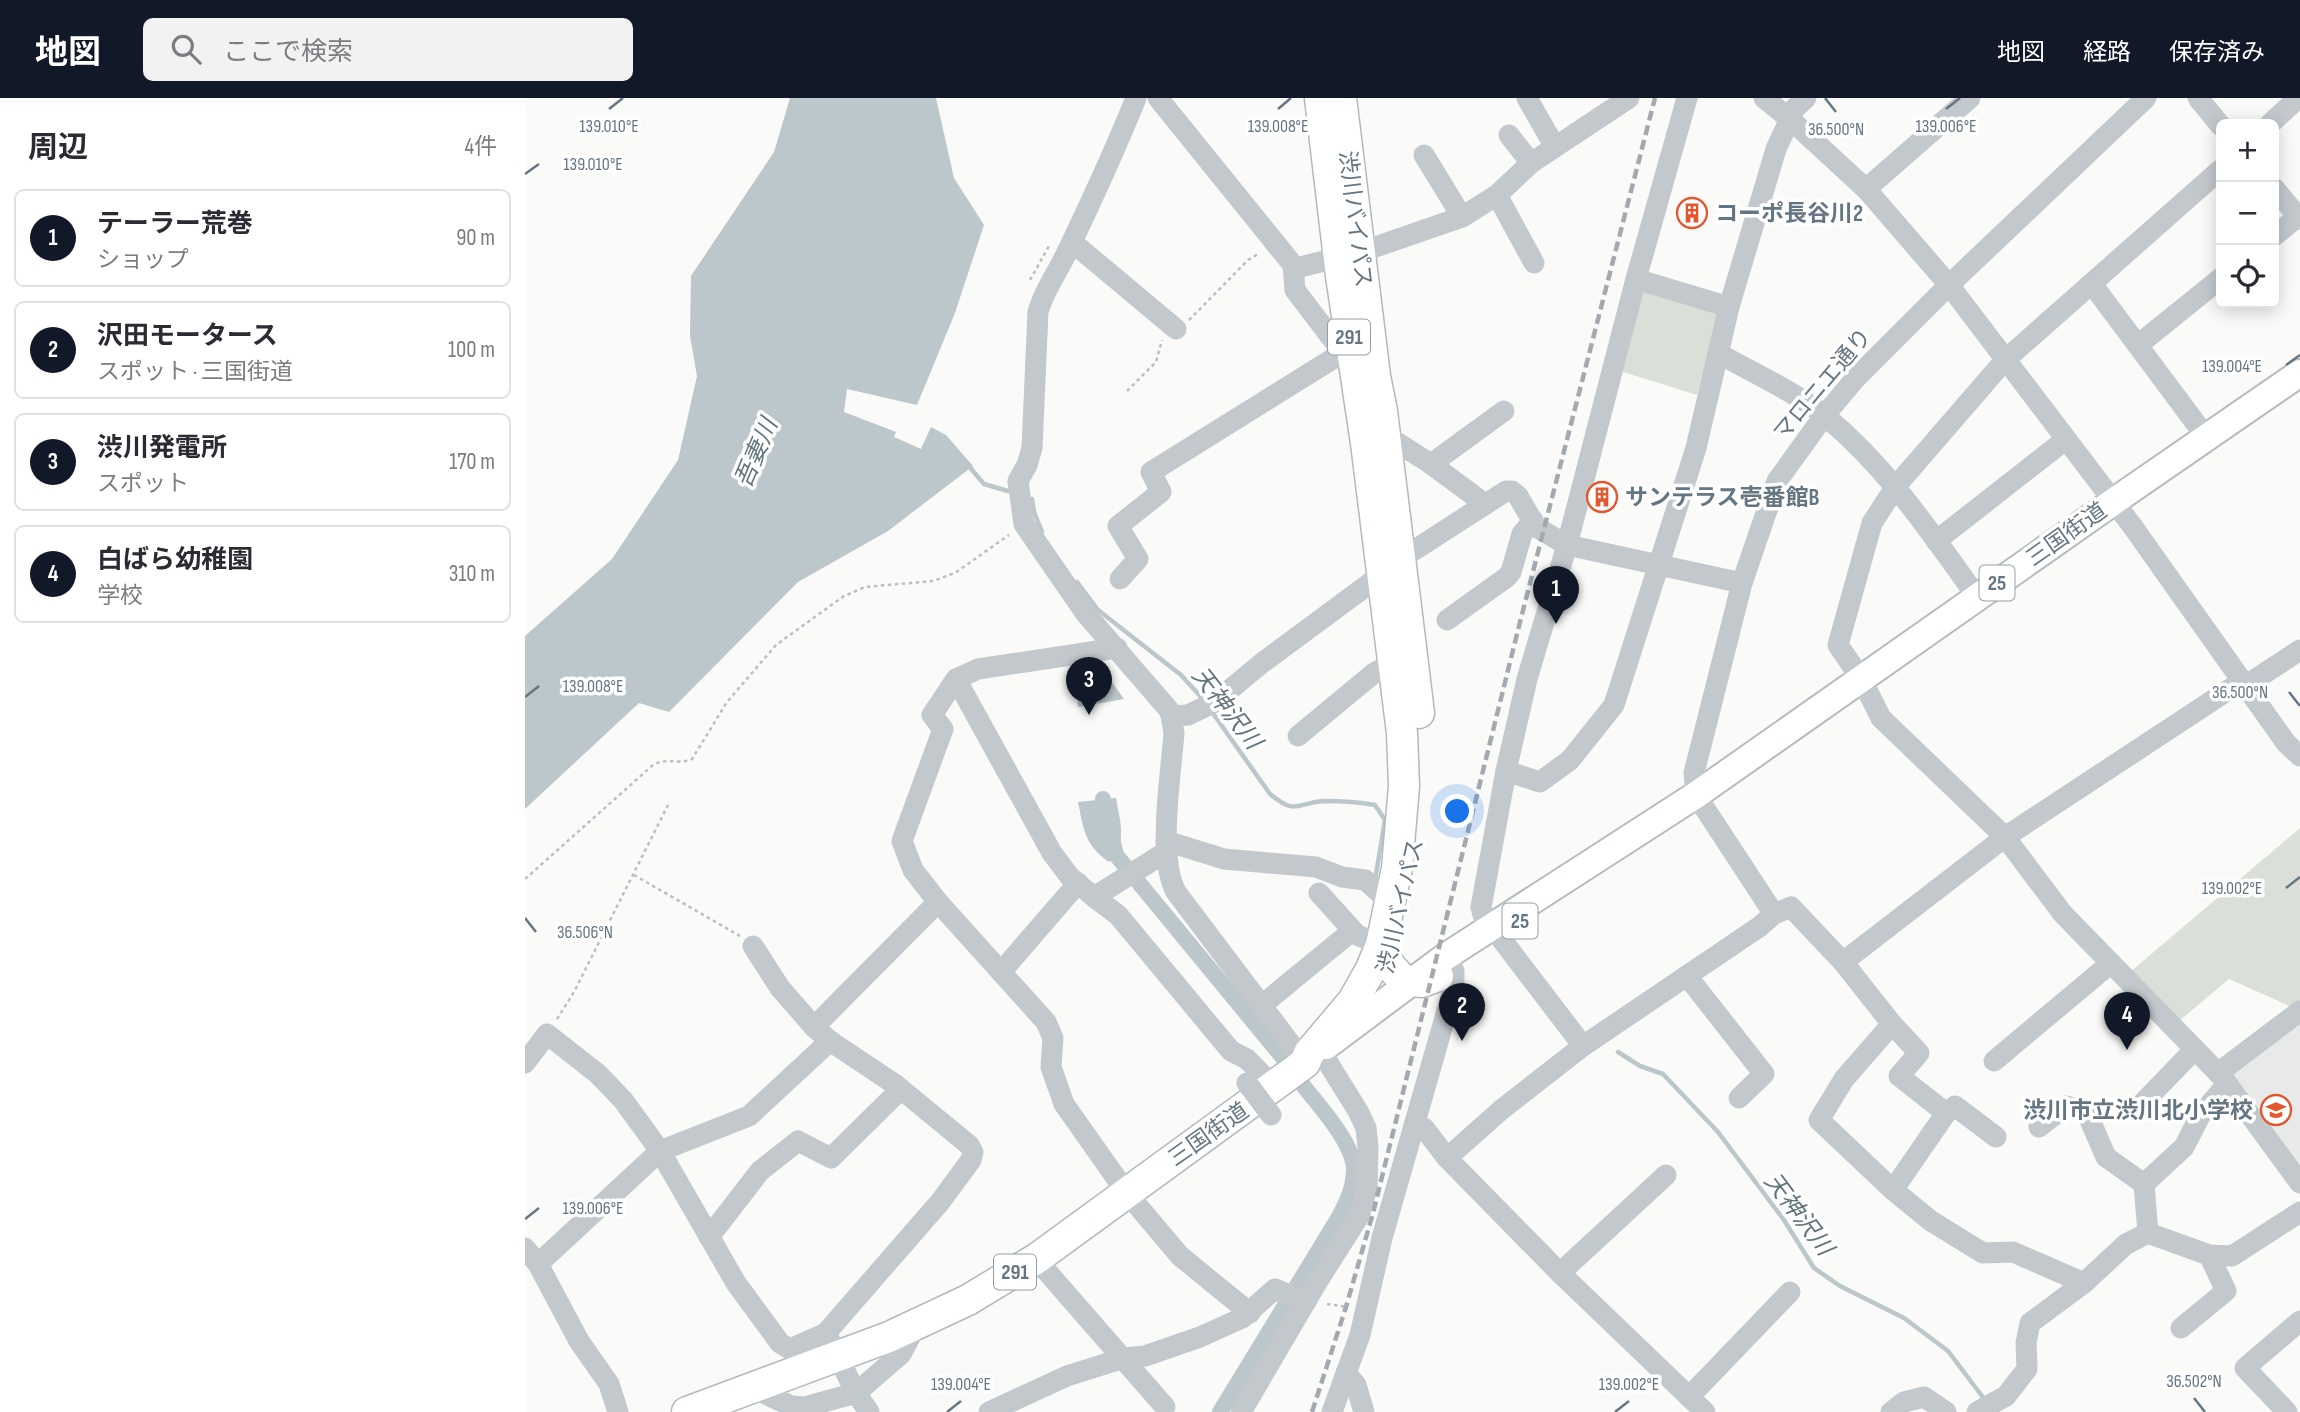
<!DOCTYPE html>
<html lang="ja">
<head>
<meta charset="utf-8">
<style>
  body { margin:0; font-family:"Sofia Sans Condensed","Noto Sans JP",sans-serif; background:#f2f2f3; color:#2b2b33 }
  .controls { position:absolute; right:21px; top:21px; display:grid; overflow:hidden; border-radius:10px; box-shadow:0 4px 18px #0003 }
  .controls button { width:63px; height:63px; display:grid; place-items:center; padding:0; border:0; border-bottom:2px solid #e1e1e2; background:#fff; color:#2b2b33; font:35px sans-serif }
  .you { position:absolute; left:933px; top:714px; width:24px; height:24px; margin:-18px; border:5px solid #fff; border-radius:50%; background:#1a73e8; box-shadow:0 0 0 10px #1a73e833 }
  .badge { display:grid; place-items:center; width:46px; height:46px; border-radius:50%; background:#111827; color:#fff; font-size:23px; font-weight:700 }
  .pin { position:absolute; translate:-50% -58px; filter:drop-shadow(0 2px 4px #0008) }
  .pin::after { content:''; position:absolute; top:37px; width:24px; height:21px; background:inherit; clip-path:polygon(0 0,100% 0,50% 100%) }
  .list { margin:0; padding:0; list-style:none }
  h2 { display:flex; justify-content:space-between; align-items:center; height:91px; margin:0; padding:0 28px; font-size:30px }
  h2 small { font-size:23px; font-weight:400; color:#7c7c81 }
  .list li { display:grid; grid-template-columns:46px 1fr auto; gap:21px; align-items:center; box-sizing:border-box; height:98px; margin:0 14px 14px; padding:0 14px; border:2px solid #e1e1e2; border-radius:10px }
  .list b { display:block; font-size:26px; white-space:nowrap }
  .list p { margin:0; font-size:23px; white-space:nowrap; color:#7c7c81 }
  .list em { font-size:23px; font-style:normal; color:#7c7c81 }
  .icon { flex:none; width:38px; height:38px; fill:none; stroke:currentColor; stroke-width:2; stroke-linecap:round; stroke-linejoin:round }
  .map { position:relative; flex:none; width:1775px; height:1314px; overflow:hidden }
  header { display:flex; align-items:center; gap:42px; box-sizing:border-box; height:98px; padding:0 35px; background:#111827; color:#fff }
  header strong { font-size:33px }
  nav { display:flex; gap:38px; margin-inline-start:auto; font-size:24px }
  .search { width:490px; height:63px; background:#f2f2f3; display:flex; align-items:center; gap:18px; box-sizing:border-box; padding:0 24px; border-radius:10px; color:#7c7c81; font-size:26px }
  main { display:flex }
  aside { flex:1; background:#fff }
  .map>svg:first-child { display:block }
  .built { fill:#e8e9e9 }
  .green { fill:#dadfd7 }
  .water { fill:#bbc7cb }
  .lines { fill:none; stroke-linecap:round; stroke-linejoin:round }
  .stream { stroke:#bbc7cb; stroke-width:4.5 }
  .canal { stroke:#bbc7cb; stroke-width:16 }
  .major-casing { stroke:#b5babe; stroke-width:30 }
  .highway-casing { stroke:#b4b9bd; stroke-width:33 }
  .path { stroke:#bbbfc2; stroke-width:2.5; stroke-dasharray:3.5 3.5; stroke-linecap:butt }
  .minor { stroke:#c3c8cc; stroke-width:21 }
  .major { stroke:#fff; stroke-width:26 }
  .highway { stroke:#fff; stroke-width:30 }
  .rail { stroke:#a2aab0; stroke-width:4.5; stroke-dasharray:10 5; stroke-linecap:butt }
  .minor-bridge { stroke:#c3c8cc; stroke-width:21 }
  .ticks { fill:none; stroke:#657683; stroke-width:2.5 }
  .labels { text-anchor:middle; stroke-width:7; stroke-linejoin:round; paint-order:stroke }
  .shield { fill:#fff; stroke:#939fa8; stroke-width:2 }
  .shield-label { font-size:21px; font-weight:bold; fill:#657683 }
  .poi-label { font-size:23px; font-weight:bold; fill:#657683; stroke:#fff; text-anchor:start }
  .street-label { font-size:23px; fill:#657683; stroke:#fff }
  .water-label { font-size:24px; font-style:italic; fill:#60757c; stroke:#fff }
  .ticks-label { font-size:18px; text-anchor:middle; fill:#657683; stroke:#fff; stroke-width:7; stroke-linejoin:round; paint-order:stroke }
</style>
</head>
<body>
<header>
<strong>地図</strong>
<div class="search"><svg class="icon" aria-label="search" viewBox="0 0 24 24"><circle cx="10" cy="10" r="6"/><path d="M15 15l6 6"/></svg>ここで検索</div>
<nav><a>地図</a><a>経路</a><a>保存済み</a></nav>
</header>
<main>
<aside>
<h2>周辺<small>4件</small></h2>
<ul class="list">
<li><span class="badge">1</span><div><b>テーラー荒巻</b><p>ショップ</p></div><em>90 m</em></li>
<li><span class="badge">2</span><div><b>沢田モータース</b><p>スポット · 三国街道</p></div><em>100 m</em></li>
<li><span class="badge">3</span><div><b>渋川発電所</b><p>スポット</p></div><em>170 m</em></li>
<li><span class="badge">4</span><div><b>白ばら幼稚園</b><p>学校</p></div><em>310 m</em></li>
</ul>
</aside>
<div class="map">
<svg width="1775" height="1314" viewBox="0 0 1775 1314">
  <rect width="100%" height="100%" fill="#fafaf8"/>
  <polygon class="built" points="1775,918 1775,1077 1701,975"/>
  <g class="green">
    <polygon points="1115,190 1195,217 1172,297 1092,272"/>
    <polygon points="1775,730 1775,906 1769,910 1704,881 1654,923 1605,874"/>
  </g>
  <g class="water">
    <polygon points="265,0 411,0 429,80 459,127 430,215 392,307 322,291 319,314 371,334 369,339 396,351 406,329 421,337 448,368 363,433 273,484 144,614 114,605 0,711 0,538 87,461 153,362 172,278 165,238 166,178 249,54"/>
    <polygon points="577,576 586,583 599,601 553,609 552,595 558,579"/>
    <path d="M591,700c4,23 12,46 -7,64 -25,-18 -25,-32 -31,-60z"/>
  </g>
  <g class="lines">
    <g class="stream">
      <polyline points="442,366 459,386 483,393"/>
      <polyline points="507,401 509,414 517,434"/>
      <polyline points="552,484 573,512 656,577 678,601"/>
      <path d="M687,614l58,82c27,22 26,9 53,7 17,0 36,1 52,4l10,15 -10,60"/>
      <polyline points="1093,954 1115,968 1138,976 1193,1034 1259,1122 1289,1170 1315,1188 1379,1220 1423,1253 1460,1302"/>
    </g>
    <g class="canal">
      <polyline points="578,701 591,757 764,967"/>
      <path d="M695,1314l119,-195c8,-15 15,-30 15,-48 -1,-27 -36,-64 -52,-85"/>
    </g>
    <g class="major-casing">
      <polyline id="major" points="801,948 920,859 1171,697 1588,404 1775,275"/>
    </g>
    <g class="highway-casing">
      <g id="highway">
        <polyline points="816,0 850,278 857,313 894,615"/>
        <polyline points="856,847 865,868 878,882 897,884 913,878"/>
        <polyline points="162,1314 364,1239 443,1202 511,1161 780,965 784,955 828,903 845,873 856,847 872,770 879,688 877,635 841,345 816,178 795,0"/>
      </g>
    </g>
    <g class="path">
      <polyline points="505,182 524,148"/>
      <polyline points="664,222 723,162 735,155"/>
      <polyline points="602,293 631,264 637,242"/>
      <polyline points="109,777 215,838"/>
      <path d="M0,781l128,-114c13,-8 26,0 39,-6l35,-57 49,-57 68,-49 21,-9 68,-6 22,-8 54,-38"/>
      <polyline points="32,921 49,894 143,707"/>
      <polyline points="802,1206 823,1209"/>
    </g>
    <g class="minor">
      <path d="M611,0c-21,52 -44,102 -68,152 -10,22 -24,40 -30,62l-6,136 -5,17 -9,16 6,43 62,90 83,96 2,5 3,18c-3,42 -17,124 2,159l129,171"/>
      <polyline points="633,0 768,167 775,169 836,154 937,119 972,97 1006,65 1104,0"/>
      <polyline points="1002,0 1030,49"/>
      <polyline points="1239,0 1265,21 1341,91 1424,187 1608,429 1761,645 1775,658"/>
      <polyline points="1673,0 1696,28"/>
      <polyline points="1745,26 1773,0"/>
      <polyline points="984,37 1006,65"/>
      <polyline points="899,57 937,119"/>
      <polyline points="1696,71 1480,262 1371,388 1347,425 1313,547 1337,582 1356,620 1480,739 1538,816 1698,980 1775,1085"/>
      <polyline points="1749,90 1775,121"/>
      <polyline points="1341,91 1445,0"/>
      <polyline points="972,97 1009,165"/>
      <polyline points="1749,138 1775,117"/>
      <polyline points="547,144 651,231"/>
      <polyline points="768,167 770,192 808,242 825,250"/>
      <polyline points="1111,181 1204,209"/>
      <polyline points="1567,186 1681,339"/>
      <polyline points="1613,247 1696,180"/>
      <path d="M1193,255c35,20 76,38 107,63 62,51 106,117 152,181"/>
      <polyline points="850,345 873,345 906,366 979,313"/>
      <polyline points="906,366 960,406"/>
      <polyline points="1411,443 1540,342"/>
      <polyline points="595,481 613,461 593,428 636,394 626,374 825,250"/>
      <polyline points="922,522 982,479 986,474 997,436 1008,422"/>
      <polyline points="592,550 453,571 431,581 407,617 418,631 377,743 388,772 413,804 521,924 528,940 526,969 539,1006 601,1094 655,1158 725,1215"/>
      <polyline points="431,581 527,755 545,779 569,799 641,754"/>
      <polyline points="647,618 663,617 690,604 737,565 856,477 876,458 888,453 981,393 987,393 993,398 1011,429 1042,447 1217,485"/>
      <polyline points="773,638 849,575 856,571 868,569"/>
      <polyline points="981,673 1015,684 1045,662 1089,607 1171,350 1204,209 1251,51 1270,10 1281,0"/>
      <polyline points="641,743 699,761 791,769 817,779 840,782 857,797 867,799"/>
      <polyline points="794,795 832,837 856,847"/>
      <polyline points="569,799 593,817 706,953 722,961 749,989"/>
      <polyline points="1249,816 1171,697 1169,675 1217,485 1252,383 1299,318 1330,281 1424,187 1621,0"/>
      <polyline points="228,848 255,890 289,929 305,943 371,987 444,1047 448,1054 446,1062 415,1104 301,1235"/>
      <polyline points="1318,864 1480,739 1711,587 1720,588 1775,552"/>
      <polyline points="476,874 553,785"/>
      <polyline points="1162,878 1239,976 1214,1000"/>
      <polyline points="737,907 827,833"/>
      <polyline points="1367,926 1394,955 1374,978 1421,1015 1368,1092"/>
      <polyline points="289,929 413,804"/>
      <polyline points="1058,948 958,817 956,809 981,673 1002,581 1042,447 1111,181 1162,0"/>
      <polyline points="1469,963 1586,865"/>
      <polyline points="0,965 22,936 73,976 98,1002 135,1053 211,1185 255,1245 265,1251 301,1235 331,1295 344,1314"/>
      <polyline points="1693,975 1775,913"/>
      <polyline points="1613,1010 1670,951"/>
      <polyline points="1421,1015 1430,1008 1471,1039"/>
      <polyline points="889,1027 899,1030 922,1060 1035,1175 1180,1314"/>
      <polyline points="1514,1029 1541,1008 1561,1013 1581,1059 1619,1086 1623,1135"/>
      <polyline points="922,1060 976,1012 1058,948 1234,829 1249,816 1266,809 1318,864 1367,926 1319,981 1294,1022 1368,1092 1406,1123 1458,1155 1488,1154 1559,1185 1601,1146 1623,1135 1684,1157 1707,1158 1775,1114"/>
      <polyline points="1619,1086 1659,1049 1675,1018 1702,986"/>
      <polyline points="184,1139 235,1073 273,1043 306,1060 376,991"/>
      <polyline points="0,1150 13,1166 54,1243 84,1286 93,1314"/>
      <polyline points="511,1161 640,1309"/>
      <polyline points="13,1166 135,1053 224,1018 305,943"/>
      <polyline points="1035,1175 1141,1077"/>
      <polyline points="1656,1230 1701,1193 1684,1157"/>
      <polyline points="821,1275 831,1287 839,1314"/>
      <polyline points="228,1290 266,1308 280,1309 331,1295 376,1256 391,1228"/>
      <polyline points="1164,1299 1265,1194"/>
      <polyline points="464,1314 542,1278 599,1260 620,1258 675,1239 717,1220 750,1191 781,1204"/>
      <polyline points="716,1314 794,1181 834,1118 842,1090 843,1049 841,1030 833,1013 800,960"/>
      <polyline points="807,1314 835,1237 857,1140 929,888 929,873 920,859"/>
      <polyline points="1366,1314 1379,1304 1399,1299 1421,1314"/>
      <polyline points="1452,1314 1481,1298 1502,1271 1501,1245 1505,1225 1559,1185"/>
      <polyline points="1762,1314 1720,1270 1775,1223"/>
    </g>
    <use href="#major" class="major"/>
    <use href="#highway" class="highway"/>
    <polyline class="rail" points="787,1314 821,1209 848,1115 995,524 1130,0"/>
    <polyline class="minor-bridge" points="722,985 746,1017"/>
  </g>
  <path class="ticks" d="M1300,0l11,14M84,11l14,-11M753,11l13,-11M1421,11l14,-11M0,76l14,-10M1761,267l14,-10M1764,594l11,14M0,599l14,-11M1761,790l14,-11M0,820l11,14M0,1121l14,-11M1669,1300l11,14M422,1314l14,-11M1090,1314l14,-11"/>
  <defs>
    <g id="building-ring" transform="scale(1.575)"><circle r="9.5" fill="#fff" stroke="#e4572e" stroke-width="1.5"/><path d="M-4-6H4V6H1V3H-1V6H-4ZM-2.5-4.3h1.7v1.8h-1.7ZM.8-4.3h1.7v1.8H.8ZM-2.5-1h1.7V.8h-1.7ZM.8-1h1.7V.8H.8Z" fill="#e4572e"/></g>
    <g id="school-ring" transform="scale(1.575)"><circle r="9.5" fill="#fff" stroke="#e4572e" stroke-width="1.5"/><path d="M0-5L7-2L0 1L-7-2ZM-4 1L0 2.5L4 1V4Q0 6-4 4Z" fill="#e4572e"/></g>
  </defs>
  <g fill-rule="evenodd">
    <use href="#building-ring" x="1167" y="115"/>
    <use href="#building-ring" x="1077" y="399"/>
    <use href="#school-ring" x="1751" y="1012"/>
  </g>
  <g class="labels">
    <g class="shield">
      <rect x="803" y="221.5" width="42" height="35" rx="5"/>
      <rect x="1454.5" y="467.5" width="35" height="35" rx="5"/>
      <rect x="977.5" y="805.5" width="35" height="35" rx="5"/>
      <rect x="469" y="1156.5" width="42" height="35" rx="5"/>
    </g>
    <g class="shield-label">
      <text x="824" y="246">291</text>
      <text x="1472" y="492">25</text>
      <text x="995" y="830">25</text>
      <text x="490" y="1181">291</text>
    </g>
    <g class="poi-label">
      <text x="1190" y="123">コーポ長谷川2</text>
      <text x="1100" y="407">サンテラス壱番館B</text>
      <text x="1728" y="1020" text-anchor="end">渋川市立渋川北小学校</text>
    </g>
    <g class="street-label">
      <text transform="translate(831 121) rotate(83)" y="8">渋川バイパス</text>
      <text transform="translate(1297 286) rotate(-50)" y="8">マロニエ通り</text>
      <text transform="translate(1541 436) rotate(-35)" y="8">三国街道</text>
      <text transform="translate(875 808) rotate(-77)" y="8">渋川バイパス</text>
      <text transform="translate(683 1036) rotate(-35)" y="8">三国街道</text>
    </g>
    <g class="water-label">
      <text transform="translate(231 355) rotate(-67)" y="8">吾妻川</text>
      <text transform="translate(702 610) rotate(52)" y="8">天神沢川</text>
      <text transform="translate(1274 1116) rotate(53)" y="8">天神沢川</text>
    </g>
  </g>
  <g class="ticks-label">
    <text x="753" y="34">139.008°E</text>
    <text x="1421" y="34">139.006°E</text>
    <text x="84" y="34">139.010°E</text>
    <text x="1311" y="37">36.500°N</text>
    <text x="68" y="72">139.010°E</text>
    <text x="1707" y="274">139.004°E</text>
    <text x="68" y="594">139.008°E</text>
    <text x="1715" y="600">36.500°N</text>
    <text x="1707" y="796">139.002°E</text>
    <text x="60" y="840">36.506°N</text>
    <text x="68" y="1116">139.006°E</text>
    <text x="1669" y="1289">36.502°N</text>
    <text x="436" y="1292">139.004°E</text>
    <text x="1104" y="1292">139.002°E</text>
  </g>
</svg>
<div class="controls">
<button>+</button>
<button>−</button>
<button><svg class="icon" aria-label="locate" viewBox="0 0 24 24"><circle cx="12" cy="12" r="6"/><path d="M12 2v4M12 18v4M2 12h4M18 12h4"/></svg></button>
</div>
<div class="you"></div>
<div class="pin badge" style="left:1031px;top:526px">1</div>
<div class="pin badge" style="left:937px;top:943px">2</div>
<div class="pin badge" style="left:564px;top:617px">3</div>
<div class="pin badge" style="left:1602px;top:952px">4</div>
</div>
</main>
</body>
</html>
